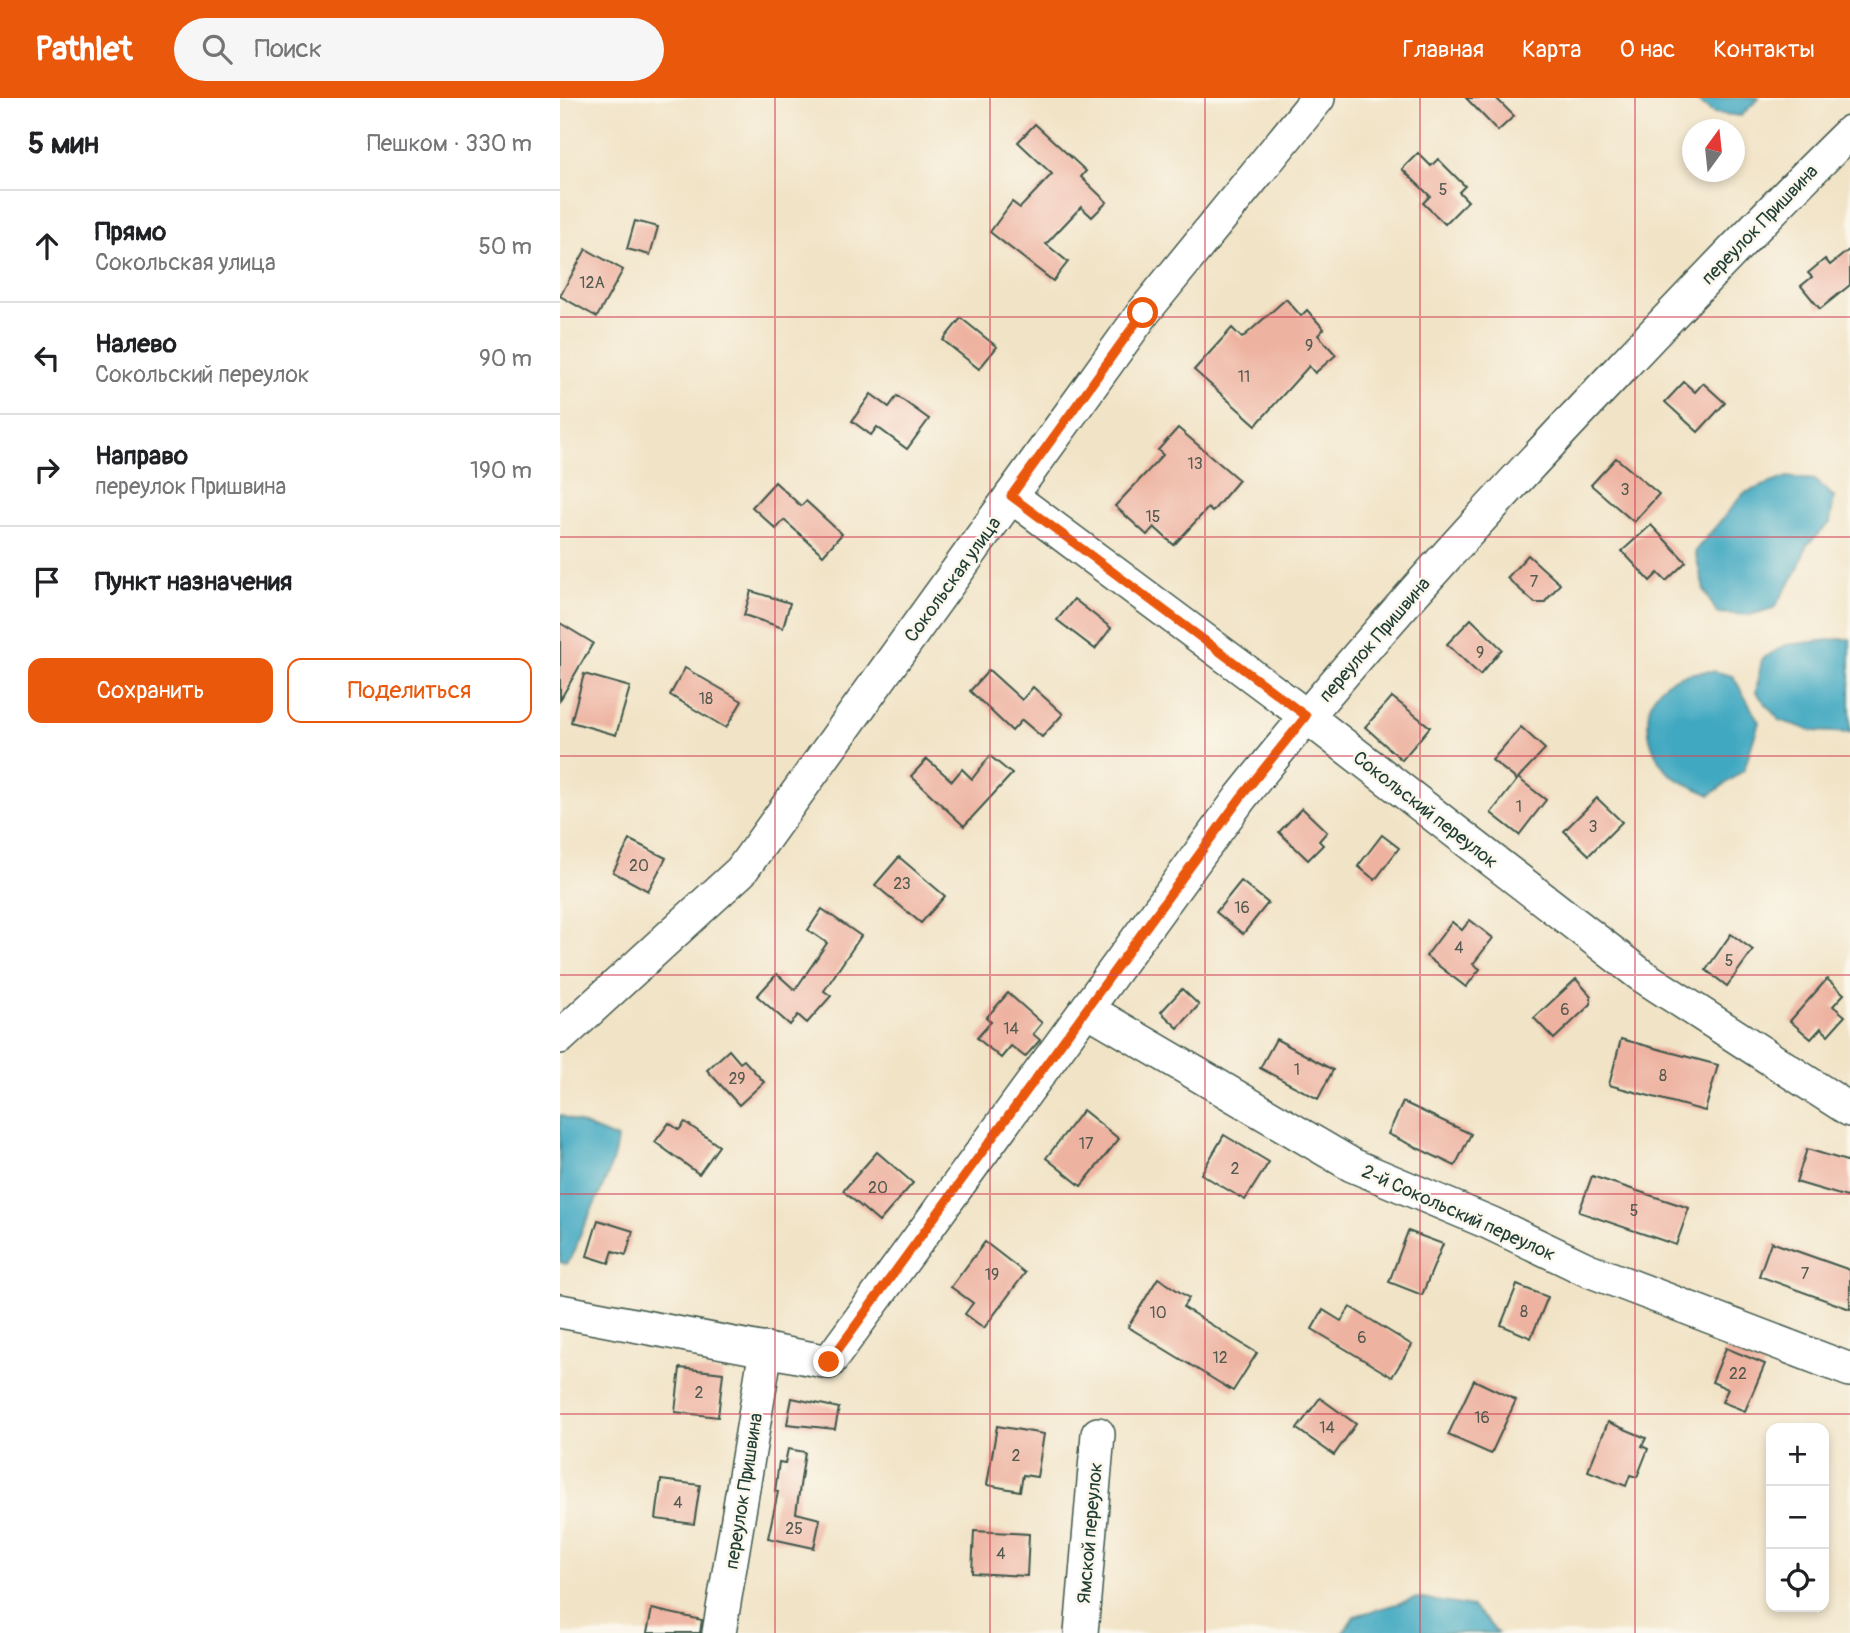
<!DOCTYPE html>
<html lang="ru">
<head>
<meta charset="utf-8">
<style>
  body { margin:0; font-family:Pangolin,sans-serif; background:#f6f6f6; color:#202124 }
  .controls { position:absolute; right:21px; bottom:21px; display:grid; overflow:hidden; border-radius:14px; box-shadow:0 4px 10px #0003 }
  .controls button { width:63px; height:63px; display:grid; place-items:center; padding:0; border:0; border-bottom:2px solid #e0e0e0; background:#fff; color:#202124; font:35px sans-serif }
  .compass { position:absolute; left:1122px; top:21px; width:63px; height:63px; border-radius:50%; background:#fff; box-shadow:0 4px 10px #0003; rotate:15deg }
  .stop { position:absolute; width:21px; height:21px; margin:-16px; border:5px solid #ea580c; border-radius:50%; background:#fff }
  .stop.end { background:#ea580c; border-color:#fff; box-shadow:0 2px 7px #0008 }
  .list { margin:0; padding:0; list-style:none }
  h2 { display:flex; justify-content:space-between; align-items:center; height:91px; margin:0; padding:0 28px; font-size:30px }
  h2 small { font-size:23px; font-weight:400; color:#757577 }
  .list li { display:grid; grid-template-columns:46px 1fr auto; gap:21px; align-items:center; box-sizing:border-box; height:112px; padding:0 28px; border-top:2px solid #e0e0e0 }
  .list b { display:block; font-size:26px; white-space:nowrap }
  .list p { margin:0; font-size:23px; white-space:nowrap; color:#757577 }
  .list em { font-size:23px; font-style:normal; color:#757577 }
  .actions { display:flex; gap:14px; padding:21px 28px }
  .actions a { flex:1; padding:16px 0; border:2px solid #ea580c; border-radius:14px; text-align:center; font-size:24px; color:#ea580c }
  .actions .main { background:#ea580c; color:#fff }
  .icon { flex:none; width:38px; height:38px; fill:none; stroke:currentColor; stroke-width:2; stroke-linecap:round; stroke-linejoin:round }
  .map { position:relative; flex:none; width:1290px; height:1535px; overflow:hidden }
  header { display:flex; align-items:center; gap:42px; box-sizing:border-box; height:98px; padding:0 35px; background:#ea580c; color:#fff }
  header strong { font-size:33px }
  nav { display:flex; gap:38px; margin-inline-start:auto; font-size:24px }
  .search { width:490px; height:63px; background:#f6f6f6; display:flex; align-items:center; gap:18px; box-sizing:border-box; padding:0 24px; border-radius:38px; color:#757577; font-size:26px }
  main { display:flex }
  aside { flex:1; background:#fff }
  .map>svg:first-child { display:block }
  .water { fill:#41a8c1; stroke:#30727a; stroke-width:2 }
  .building { fill:#eeb2a0 }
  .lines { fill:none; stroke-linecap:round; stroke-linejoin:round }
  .minor-casing { stroke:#3e564a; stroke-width:36 }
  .minor { stroke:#fff; stroke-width:33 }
  .route { stroke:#ea580c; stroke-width:9 }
  .grid { fill:none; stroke:#d1495b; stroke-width:2; stroke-opacity:0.55 }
  .labels { text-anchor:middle; stroke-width:5; stroke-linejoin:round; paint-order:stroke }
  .number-label { font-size:16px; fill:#535a4f }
  .street-label { font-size:19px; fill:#1f3d34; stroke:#fbf7ec }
</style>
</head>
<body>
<header>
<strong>Pathlet</strong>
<div class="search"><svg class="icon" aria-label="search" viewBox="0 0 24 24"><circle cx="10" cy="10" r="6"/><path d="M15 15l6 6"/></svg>Поиск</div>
<nav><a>Главная</a><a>Карта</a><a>О нас</a><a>Контакты</a></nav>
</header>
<main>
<aside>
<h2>5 мин<small>Пешком · 330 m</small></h2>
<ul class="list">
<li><svg class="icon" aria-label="ahead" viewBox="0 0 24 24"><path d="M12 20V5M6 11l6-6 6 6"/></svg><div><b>Прямо</b><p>Сокольская улица</p></div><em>50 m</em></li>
<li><svg class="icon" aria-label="left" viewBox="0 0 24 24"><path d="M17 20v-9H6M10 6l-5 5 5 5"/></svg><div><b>Налево</b><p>Сокольский переулок</p></div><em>90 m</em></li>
<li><svg class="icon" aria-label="right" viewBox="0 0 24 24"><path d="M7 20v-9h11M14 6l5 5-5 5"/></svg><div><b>Направо</b><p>переулок Пришвина</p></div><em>190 m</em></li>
<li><svg class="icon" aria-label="arrive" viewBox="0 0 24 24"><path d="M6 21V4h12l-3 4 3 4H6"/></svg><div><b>Пункт назначения</b></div></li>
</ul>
<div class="actions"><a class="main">Сохранить</a><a>Поделиться</a></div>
</aside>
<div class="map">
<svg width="1290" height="1535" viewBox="0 0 1290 1535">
  <rect width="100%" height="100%" fill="#fbf7ec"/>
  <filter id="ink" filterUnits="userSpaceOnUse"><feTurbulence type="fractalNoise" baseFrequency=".0143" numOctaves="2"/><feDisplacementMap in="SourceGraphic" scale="14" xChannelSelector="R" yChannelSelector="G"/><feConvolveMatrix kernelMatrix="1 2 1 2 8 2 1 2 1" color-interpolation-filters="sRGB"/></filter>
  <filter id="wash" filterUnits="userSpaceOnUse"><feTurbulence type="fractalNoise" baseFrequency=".00686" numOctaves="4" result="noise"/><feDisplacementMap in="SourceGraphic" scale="28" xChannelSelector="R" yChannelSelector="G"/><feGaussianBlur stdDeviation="1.57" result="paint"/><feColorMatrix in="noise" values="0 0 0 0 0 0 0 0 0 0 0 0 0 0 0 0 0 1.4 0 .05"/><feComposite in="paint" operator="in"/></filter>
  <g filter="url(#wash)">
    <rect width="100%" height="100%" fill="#f1e3c6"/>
    <g class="water">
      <polygon points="1134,0 1199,0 1181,18 1153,15"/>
      <polygon points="1227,379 1255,382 1274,399 1270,425 1247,447 1237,473 1214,510 1190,517 1157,515 1144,492 1135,453 1184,395"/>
      <polygon points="1278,541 1290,541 1290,635 1253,633 1219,622 1196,594 1202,561 1226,547"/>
      <path d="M1153,573l20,5 26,46 -15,48 -34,25c-13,-7 -33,-13 -43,-24 -22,-24 -30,-72 4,-91 14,-7 27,-8 42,-9z"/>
      <path d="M0,1017l57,24c-4,33 -21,61 -35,91 -6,14 -5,23 -16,34l-6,-2z"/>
      <polygon points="857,1500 913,1509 938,1535 783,1535 794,1518"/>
    </g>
    <g id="blocks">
      <g class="building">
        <polygon points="906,0 936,0 954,18 938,33"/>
        <polygon points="475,26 526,73 521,79 547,104 532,119 521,109 486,146 508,164 493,183 430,134 452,104 460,110 492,76 458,44"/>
        <polygon points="858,55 871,68 878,61 905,88 899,94 908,103 885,126 863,105 870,98 842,71"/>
        <polygon points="75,123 98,129 90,157 67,151"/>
        <polygon points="26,151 63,172 37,219 0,198"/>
        <polygon points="1290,151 1290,187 1260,211 1241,188 1252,179 1248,175 1265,161 1270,167"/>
        <polygon points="726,201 741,218 747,212 764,231 758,237 776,257 755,275 749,268 696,327 634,272 672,230 682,240"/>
        <polygon points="401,220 437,249 419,271 383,242"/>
        <polygon points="1124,284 1135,294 1143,285 1165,305 1138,334 1105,304"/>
        <polygon points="311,296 329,309 337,298 369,321 347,351 317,329 311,337 292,323"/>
        <polygon points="618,330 679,382 652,414 648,410 614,447 594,429 587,437 555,408 603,357 598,352"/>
        <polygon points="1056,360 1099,396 1074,424 1031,387"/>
        <polygon points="215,384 241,408 246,403 282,436 263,457 224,422 216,431 192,409"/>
        <polygon points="1091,427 1126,464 1106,483 1098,475 1090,483 1062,453"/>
        <polygon points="968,457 1000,486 984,505 975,505 947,480"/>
        <polygon points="191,493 230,505 223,530 184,517"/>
        <polygon points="514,501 551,530 535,551 497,522"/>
        <polygon points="911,521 942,551 920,577 887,546"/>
        <polygon points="0,525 33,545 0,602"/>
        <polygon points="125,570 182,603 166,630 110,597"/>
        <polygon points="429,572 462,602 473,589 503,616 482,639 462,622 452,633 410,593"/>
        <polygon points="24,576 70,589 56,637 11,624"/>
        <polygon points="832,599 870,629 842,662 805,629"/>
        <polygon points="961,629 985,651 958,680 986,702 959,737 931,715 957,682 932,662"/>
        <polygon points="430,658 452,676 404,728 351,678 367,661 392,683 402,671 412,681"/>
        <polygon points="1037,700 1062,724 1029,757 1004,733"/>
        <polygon points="742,710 767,734 759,743 763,747 748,762 719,734"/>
        <polygon points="822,737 839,750 815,782 798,768"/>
        <polygon points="70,742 106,760 88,793 53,774"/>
        <polygon points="339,759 385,798 361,825 315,787"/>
        <polygon points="681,783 708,805 683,836 656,814"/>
        <polygon points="262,811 301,838 264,893 271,898 247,925 238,917 230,927 197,898 217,876 235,892 267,845 248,832"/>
        <polygon points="910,822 933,840 913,866 920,871 906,889 866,858 892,824 902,832"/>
        <polygon points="1171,836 1193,852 1167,888 1146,872"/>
        <polygon points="1016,881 1031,898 1031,906 994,941 974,920"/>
        <polygon points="1267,881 1284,896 1273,908 1285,918 1268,937 1261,930 1251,941 1230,923"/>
        <polygon points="622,891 639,907 618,930 601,914"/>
        <polygon points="448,895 482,925 473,936 480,942 465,959 451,948 441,960 417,940 431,924 426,920"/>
        <polygon points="716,941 773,972 758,1001 700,970"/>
        <polygon points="1061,941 1158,967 1145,1013 1049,987"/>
        <polygon points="169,952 180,965 184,962 204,984 179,1007 147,972"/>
        <polygon points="843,1004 911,1036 895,1068 828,1036"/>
        <polygon points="523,1012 559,1041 521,1088 486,1060"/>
        <polygon points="125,1024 159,1048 139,1076 95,1044 109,1025 119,1032"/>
        <polygon points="664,1037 709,1064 685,1102 641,1076"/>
        <polygon points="1247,1051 1290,1064 1290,1100 1236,1084"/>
        <polygon points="317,1054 353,1085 319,1124 283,1093"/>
        <polygon points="1032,1078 1129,1110 1116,1147 1019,1114"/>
        <polygon points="38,1122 73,1133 66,1157 53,1153 49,1165 27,1158"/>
        <polygon points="848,1133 883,1146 862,1197 829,1184"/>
        <polygon points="425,1144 465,1175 424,1230 405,1216 413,1205 391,1189"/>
        <polygon points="1211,1144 1290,1172 1290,1211 1199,1178"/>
        <polygon points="598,1180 629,1200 623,1209 697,1255 673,1293 568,1229"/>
        <polygon points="957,1187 988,1199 971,1240 941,1227"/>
        <polygon points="790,1209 852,1247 832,1279 752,1231 763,1212 781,1223"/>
        <polygon points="1166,1250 1205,1266 1185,1313 1162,1304 1168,1291 1152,1284"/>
        <polygon points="120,1270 163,1275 158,1319 115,1314"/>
        <polygon points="914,1282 956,1302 931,1356 888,1337"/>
        <polygon points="232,1300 279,1310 275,1331 227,1326"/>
        <polygon points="760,1300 796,1326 774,1357 737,1331"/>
        <polygon points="1048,1324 1086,1340 1082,1348 1088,1351 1077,1379 1070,1377 1066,1388 1028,1373"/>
        <polygon points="437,1328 484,1336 477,1379 463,1377 460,1393 427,1387"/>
        <polygon points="228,1351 245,1354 236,1415 260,1421 254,1450 208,1440 218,1394 215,1393 219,1364 225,1365"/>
        <polygon points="101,1382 140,1387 134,1426 96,1421"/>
        <polygon points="414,1433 469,1436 467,1478 412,1475"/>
        <polygon points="92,1511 142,1522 140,1535 87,1535"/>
      </g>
    </g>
  </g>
  <g filter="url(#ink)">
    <use href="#blocks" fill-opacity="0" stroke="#3e564a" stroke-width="2"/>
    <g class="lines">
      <g class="minor-casing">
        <g id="minor">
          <polyline points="451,398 746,618 1081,877 1290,1012"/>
          <polyline points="528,912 792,1067 930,1125 1026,1171 1290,1272"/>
          <polyline points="0,939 181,773 583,215 758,0"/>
          <path d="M0,1213l269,51 412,-565c119,-149 248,-290 380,-429 75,-79 150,-159 229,-236"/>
          <polyline points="159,1535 206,1251"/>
          <polyline points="521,1535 538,1336"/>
        </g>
      </g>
      <use href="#minor" class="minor"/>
    </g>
  </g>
  <g class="lines" filter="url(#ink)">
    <polyline class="route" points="269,1264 681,699 746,618 451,398 583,215"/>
  </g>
  <path class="grid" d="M215,0v1535M430,0v1535M645,0v1535M860,0v1535M1075,0v1535M0,219h1290M0,439h1290M0,658h1290M0,877h1290M0,1096h1290M0,1316h1290"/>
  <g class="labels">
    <g class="number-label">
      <text x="883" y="97">5</text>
      <text x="32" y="190">12А</text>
      <text x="749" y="253">9</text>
      <text x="684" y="284">11</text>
      <text x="635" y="371">13</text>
      <text x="1065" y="397">3</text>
      <text x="593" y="424">15</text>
      <text x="974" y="489">7</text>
      <text x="920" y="560">9</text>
      <text x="146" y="606">18</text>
      <text x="959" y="714">1</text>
      <text x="1033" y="734">3</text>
      <text x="79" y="773">20</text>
      <text x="342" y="791">23</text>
      <text x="682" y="815">16</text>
      <text x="899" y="855">4</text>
      <text x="1169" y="868">5</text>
      <text x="1005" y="917">6</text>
      <text x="451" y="936">14</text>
      <text x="737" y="977">1</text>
      <text x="1103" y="983">8</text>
      <text x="177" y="986">29</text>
      <text x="526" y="1051">17</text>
      <text x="675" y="1076">2</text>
      <text x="318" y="1095">20</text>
      <text x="1074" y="1118">5</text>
      <text x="1245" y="1181">7</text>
      <text x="432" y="1182">19</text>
      <text x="964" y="1219">8</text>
      <text x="598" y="1220">10</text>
      <text x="802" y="1245">6</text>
      <text x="660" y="1265">12</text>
      <text x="1178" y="1281">22</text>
      <text x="139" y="1300">2</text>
      <text x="922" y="1325">16</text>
      <text x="767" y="1335">14</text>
      <text x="456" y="1363">2</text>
      <text x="118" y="1410">4</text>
      <text x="234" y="1436">25</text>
      <text x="441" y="1461">4</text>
    </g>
    <g class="street-label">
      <text transform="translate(1199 126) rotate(-46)" y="7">переулок Пришвина</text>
      <text transform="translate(392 481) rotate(-54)" y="7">Сокольская улица</text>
      <text transform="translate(814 541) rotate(-49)" y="7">переулок Пришвина</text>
      <text transform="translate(866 711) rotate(38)" y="7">Сокольский переулок</text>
      <text transform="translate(899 1114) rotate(24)" y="7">2-й Сокольский переулок</text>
      <text transform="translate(183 1393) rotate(-81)" y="7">переулок Пришвина</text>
      <text transform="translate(529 1435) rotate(-85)" y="7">Ямской переулок</text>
    </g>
  </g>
</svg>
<div class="controls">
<button>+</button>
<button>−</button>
<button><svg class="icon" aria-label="locate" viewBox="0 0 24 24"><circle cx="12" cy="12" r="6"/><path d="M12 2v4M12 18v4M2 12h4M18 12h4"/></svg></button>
</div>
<svg class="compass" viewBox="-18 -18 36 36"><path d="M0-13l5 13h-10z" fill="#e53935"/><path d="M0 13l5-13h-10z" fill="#757577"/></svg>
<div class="stop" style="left:583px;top:215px"></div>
<div class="stop end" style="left:269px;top:1264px"></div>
</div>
</main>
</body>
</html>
